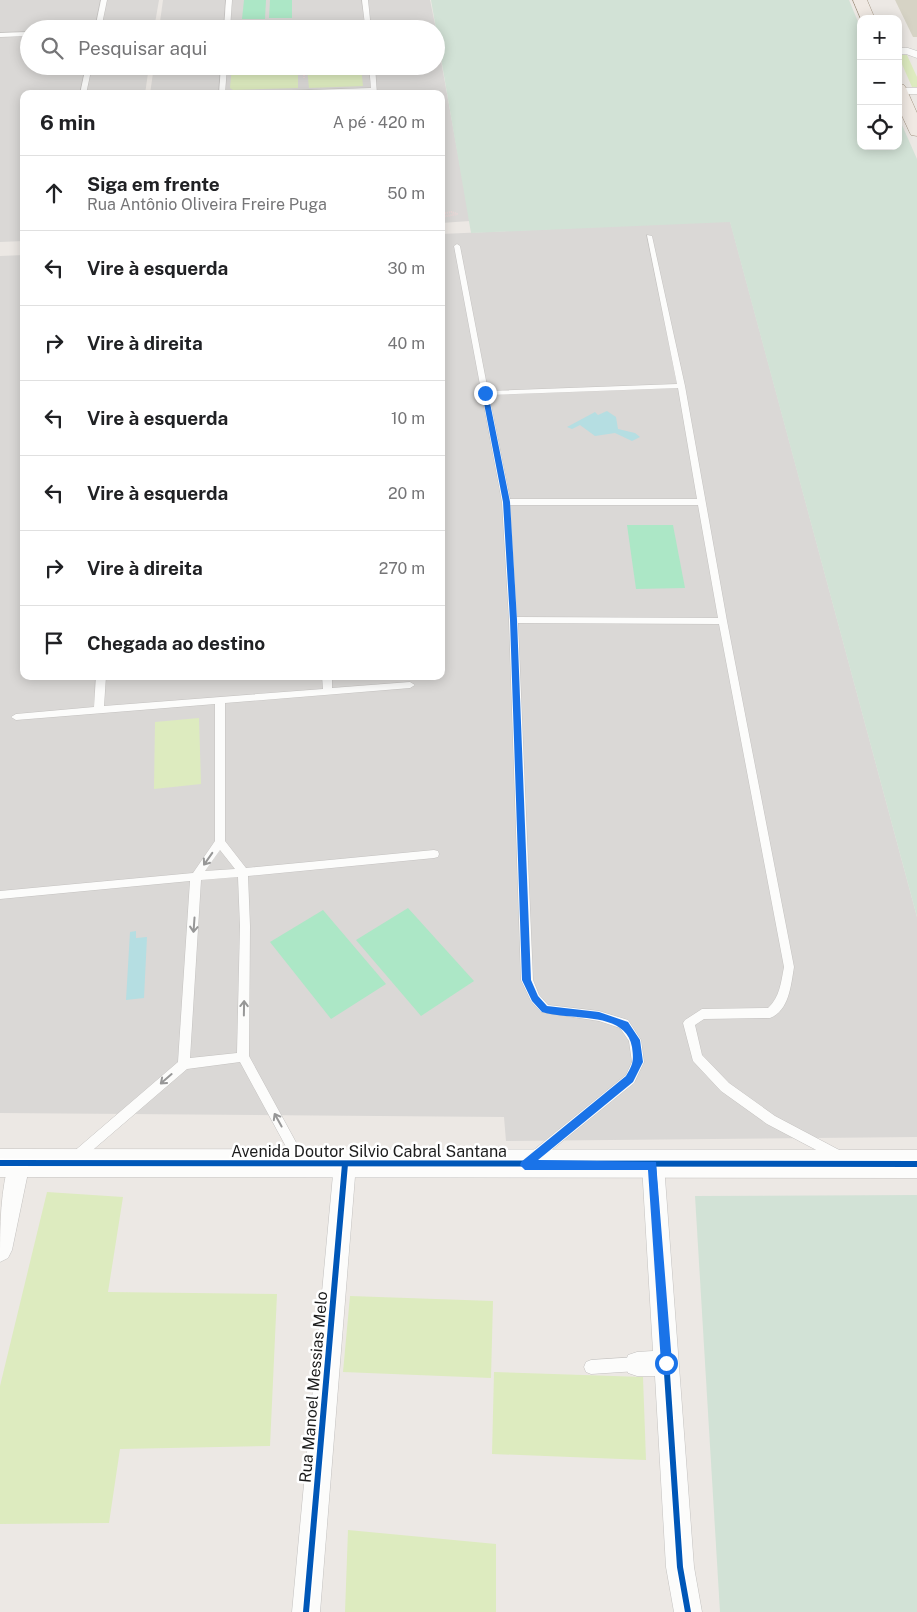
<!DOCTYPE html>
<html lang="pt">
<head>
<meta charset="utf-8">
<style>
  body { margin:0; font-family:"Public Sans",sans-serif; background:#f6f6f6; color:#202124 }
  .controls { position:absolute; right:15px; top:15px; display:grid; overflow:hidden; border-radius:10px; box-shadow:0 2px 12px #0003 }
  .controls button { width:45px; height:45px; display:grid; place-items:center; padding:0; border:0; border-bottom:1px solid #e0e0e0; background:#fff; color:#202124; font:25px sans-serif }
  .stop { position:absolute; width:15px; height:15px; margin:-11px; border:4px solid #1a73e8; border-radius:50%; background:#fff }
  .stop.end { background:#1a73e8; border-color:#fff; box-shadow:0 1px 5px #0008 }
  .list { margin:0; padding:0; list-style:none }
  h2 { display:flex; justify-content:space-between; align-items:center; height:65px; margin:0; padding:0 20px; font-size:21px }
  h2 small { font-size:16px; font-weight:400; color:#757577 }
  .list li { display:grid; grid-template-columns:32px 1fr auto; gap:15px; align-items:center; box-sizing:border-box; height:75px; padding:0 20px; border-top:1px solid #e0e0e0 }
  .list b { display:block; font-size:19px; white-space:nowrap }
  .list p { margin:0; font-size:16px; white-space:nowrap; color:#757577 }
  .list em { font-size:16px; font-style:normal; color:#757577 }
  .icon { flex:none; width:28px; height:28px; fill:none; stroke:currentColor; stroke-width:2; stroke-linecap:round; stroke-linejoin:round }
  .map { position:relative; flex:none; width:917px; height:1612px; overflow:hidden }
  .search { position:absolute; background:#fff; box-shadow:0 2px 12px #0003; left:20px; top:20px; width:425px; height:55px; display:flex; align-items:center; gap:12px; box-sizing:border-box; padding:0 18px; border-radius:28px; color:#757577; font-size:19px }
  .panel { position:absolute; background:#fff; box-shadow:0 2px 12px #0003; left:20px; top:90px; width:425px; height:590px; border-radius:10px }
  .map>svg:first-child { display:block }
  .residential { fill:#dad8d6 }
  .construction { fill:#d6d3c5 }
  .grass { fill:#ddebbf }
  .wetland { fill:#d2e2d6 }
  .pitch { fill:#ace7c6 }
  .water { fill:#b5dee2 }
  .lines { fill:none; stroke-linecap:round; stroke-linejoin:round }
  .service-casing { stroke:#c4c2c0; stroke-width:1 }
  .minor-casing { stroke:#c4c2c0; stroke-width:1 }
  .tertiary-casing { stroke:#c4c2c0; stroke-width:1 }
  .primary-casing { stroke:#a29381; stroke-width:1 }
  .path { stroke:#ebd7d7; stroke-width:2; stroke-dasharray:1 1; stroke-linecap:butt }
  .service { fill:#fcfcfb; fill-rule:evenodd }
  .minor { fill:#fcfcfb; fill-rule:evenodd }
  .tertiary { fill:#fcfcfb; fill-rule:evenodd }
  .primary { fill:#f0e9e3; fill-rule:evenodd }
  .cycleway-casing { stroke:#fff; stroke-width:9 }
  .cycleway { stroke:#0057b8; stroke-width:6 }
  .oneway { stroke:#979797 }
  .route { fill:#1a73e8 }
  .labels { text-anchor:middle; stroke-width:5; stroke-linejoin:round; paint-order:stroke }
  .near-street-label { font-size:16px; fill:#1c1c1c; stroke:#fff }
</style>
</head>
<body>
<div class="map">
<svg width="917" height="1612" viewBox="0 0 917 1612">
  <rect width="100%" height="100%" fill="#ece8e4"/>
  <g class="residential">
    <polygon points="0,0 159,0 154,29 29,29 29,66 149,66 145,94 24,94 24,241 0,242"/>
    <polygon points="163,0 430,0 436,29 159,29"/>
    <polygon points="436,33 470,221 441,223 441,94 150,94 154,66 436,66"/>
    <polygon points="730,221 917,917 917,1137 506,1141 504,1117 0,1113 0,256 24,255 24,676 441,676 441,234"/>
  </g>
  <polygon class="construction" points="895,0 917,0 917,37 913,37"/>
  <g class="grass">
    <polygon points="898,55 907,55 917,77 917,87 912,87"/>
    <polygon points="232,66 248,66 248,73 298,73 298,88 233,90 230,88"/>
    <polygon points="329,66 361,66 363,86 309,88 307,69 329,68"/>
    <polygon points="199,718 201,784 154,789 155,722"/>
    <polygon points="47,1192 123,1197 108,1292 277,1294 270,1446 120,1449 109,1523 0,1524 0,1386"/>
    <polygon points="350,1296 493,1301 491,1378 343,1372"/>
    <polygon points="494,1372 643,1377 646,1460 492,1454"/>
    <polygon points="348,1530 496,1544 496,1612 345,1612"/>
  </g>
  <g class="wetland">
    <polygon points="431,0 849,0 861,29 861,146 898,146 898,116 917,159 917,917 730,222 471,233"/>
    <polygon points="917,1195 917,1612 720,1612 695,1196"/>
  </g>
  <g class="pitch">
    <polygon points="244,0 266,0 265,19 242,19"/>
    <polygon points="270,0 292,0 292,18 269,18"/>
    <polygon points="627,525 673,525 685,588 636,589"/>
    <polygon points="408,908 474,981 421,1016 356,940"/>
    <polygon points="323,910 386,984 331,1019 270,942"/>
  </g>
  <g class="water">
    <polygon points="607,411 616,417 618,429 635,433 640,437 632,441 615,433 595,436 580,425 572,429 567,427 595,412 598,415"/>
    <polygon points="136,931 136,938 147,937 144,998 126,1000 130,932"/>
  </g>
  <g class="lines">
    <g class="service-casing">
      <g id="service">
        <polygon points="101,0 107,0 101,29 95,29"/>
        <polygon points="226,0 232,0 230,29 224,29"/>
        <polygon points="362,0 368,0 371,29 263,29 266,27 365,25"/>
        <polygon points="29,32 29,36 0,37 0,33"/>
        <polygon points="86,66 92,66 86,94 80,94"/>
        <polygon points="221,66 227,66 225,94 219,94"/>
        <polygon points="369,66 375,66 377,94 371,94 371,92 242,94 245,92 371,88"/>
        <path d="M647,235l5,1 33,150 42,235 67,346c-3,18 -5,44 -24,51l-66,1 -9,6 7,30 27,28 46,33 68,36 2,4 -2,4 -4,2 -72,-38 -46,-33 -28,-30 -10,-38 2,-3 17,-11 66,-1c12,-11 13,-26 16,-41l-65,-343 -201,-1 15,357 6,15 9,10 51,6 29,9 13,20 3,22 -10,21 -96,78 -4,2 -4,-2 -2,-4 2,-4 96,-78 6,-13 -3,-21 -9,-13 -21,-7 -58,-9 -10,-11 -10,-21 -12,-360 -7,-118 -48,-256 3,-2 3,2 28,145 189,-7zM678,388l19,111h-187l-21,-104zM510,505h188l20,113 -201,-1z"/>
        <path d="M96,676h10l-2,30 219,-17 -1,-13h10v12l78,-6 5,3 -5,3 -185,15v138l21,27 188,-18 4,1 1,3 -1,3 -4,1 -186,18 2,50 -1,130 55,101 2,4 -2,4 -4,2 -4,-2 -56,-103 -53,7 -107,92 -4,2 -4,-2 -2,-4 2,-4 106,-91 12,-181 -190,18v-8l193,-18 22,-32v-137l-199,16 -5,-3 5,-3 78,-7zM220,850l15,19 -30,2zM238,877l2,49 -3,127 -47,5 11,-178z"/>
        <polygon points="637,1357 642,1359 644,1364 642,1369 637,1371 591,1374 586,1372 584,1367 586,1362 591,1360"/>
      </g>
    </g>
    <g class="minor-casing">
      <g id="minor">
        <polygon points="898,48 908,48 917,51 917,58 906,54 898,54"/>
        <rect x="898" y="88" width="19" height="6"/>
        <path d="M19,1152l8,3 3,8 -18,87 -4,8 -8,4c0,-36 0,-73 11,-107z"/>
        <polygon points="345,1153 353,1156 356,1164 320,1612 292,1612 334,1164 337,1156"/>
        <polygon points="653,1154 661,1157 664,1165 694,1567 702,1612 674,1612 666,1567 655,1376 637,1376 628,1373 625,1364 628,1355 637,1352 653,1351 642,1165 645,1157"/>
      </g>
    </g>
    <g class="tertiary-casing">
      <polygon id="tertiary" points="0,1149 917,1150 917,1178 0,1177"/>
    </g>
    <g class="primary-casing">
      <g id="primary">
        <polygon points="853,0 867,0 875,19 861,19"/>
        <polygon points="898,83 904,85 906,88 917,113 917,136 911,135 909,131 898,107"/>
      </g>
    </g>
    <g class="path">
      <polyline points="304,71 304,79"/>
      <polyline points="441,214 451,212 458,214 441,217"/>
    </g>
    <use href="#service" class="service"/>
    <use href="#minor" class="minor"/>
    <use href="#tertiary" class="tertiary"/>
    <use href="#primary" class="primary"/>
    <g class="cycleway-casing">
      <g id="cycleway">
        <polyline points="0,1163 917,1164"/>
        <polyline points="653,1165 680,1567 688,1612"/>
        <polyline points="306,1612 345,1164"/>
      </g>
    </g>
    <use href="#cycleway" class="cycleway"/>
  </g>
  <defs><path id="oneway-shaft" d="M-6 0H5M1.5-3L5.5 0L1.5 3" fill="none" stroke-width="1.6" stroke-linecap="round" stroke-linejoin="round" transform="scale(1.25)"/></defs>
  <g class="oneway">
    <use href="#oneway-shaft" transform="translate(208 859) rotate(125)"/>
    <use href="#oneway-shaft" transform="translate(194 925) rotate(94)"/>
    <use href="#oneway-shaft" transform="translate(244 1008) rotate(-89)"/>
    <use href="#oneway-shaft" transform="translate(166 1079) rotate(139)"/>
    <use href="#oneway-shaft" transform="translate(278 1120) rotate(-119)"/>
  </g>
  <path class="route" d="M485,391l3,2 22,109 7,118 14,360 7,16 9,10 52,6 29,10 12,18 3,22 -10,20 -95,78 118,2 16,201 -2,3 -4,2 -3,-2 -2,-3 -13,-193h-123l-5,-5 1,-3 105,-86c7,-12 8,-15 6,-29 -6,-37 -64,-26 -90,-35l-10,-11 -10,-21 -12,-360 -7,-118 -21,-109z"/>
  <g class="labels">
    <g class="near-street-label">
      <text x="369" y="1157">Avenida Doutor Silvio Cabral Santana</text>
      <text transform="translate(313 1387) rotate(-85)" y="6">Rua Manoel Messias Melo</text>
    </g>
  </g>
</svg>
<div class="controls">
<button>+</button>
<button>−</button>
<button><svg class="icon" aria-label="locate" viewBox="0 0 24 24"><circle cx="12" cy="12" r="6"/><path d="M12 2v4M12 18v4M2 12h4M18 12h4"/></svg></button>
</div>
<div class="stop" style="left:666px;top:1363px"></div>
<div class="stop end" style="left:485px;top:393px"></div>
<div class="search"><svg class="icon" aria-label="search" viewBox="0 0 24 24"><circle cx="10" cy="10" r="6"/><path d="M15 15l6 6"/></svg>Pesquisar aqui</div>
<section class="panel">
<h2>6 min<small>A pé · 420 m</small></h2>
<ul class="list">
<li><svg class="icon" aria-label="ahead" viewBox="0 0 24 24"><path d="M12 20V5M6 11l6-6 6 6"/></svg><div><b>Siga em frente</b><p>Rua Antônio Oliveira Freire Puga</p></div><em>50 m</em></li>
<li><svg class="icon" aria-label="left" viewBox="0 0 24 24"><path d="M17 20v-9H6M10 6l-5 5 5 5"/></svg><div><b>Vire à esquerda</b></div><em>30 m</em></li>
<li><svg class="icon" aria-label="right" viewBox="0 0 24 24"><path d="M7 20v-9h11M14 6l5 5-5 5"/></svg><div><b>Vire à direita</b></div><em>40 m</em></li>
<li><svg class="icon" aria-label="left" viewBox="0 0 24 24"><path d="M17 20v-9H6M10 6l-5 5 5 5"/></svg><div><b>Vire à esquerda</b></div><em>10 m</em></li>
<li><svg class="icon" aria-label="left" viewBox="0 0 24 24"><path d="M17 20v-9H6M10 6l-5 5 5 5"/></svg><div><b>Vire à esquerda</b></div><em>20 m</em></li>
<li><svg class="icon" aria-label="right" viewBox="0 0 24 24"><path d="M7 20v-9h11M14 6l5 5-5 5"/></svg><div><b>Vire à direita</b></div><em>270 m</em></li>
<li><svg class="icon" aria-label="arrive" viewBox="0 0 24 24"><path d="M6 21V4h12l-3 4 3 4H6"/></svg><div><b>Chegada ao destino</b></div></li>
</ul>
</section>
</div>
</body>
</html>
